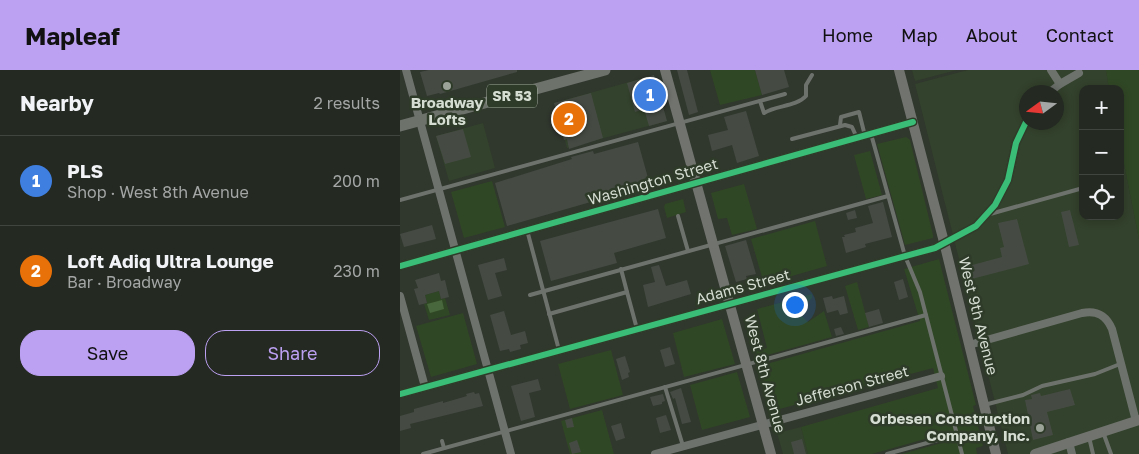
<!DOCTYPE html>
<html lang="en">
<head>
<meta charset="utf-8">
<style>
  body { margin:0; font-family:"Golos Text",sans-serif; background:#30352f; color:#f1f3f6 }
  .controls { position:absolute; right:15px; top:15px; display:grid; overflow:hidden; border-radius:10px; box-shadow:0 2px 8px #0003 }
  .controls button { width:45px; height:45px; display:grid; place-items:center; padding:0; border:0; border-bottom:1px solid #414540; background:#242922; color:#f1f3f6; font:25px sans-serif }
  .compass { position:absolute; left:619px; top:15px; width:45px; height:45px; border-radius:50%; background:#242922; box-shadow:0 2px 8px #0003; rotate:255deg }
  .you { position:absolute; left:394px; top:234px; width:18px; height:18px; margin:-12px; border:4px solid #fff; border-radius:50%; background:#1a73e8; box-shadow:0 0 0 8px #1a73e833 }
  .badge { display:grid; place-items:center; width:32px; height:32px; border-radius:50%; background:#bca0f2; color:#fff; font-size:16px; font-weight:700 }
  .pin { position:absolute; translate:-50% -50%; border:2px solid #fff; box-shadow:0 1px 5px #0006 }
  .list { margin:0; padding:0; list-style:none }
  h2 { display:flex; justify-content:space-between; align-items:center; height:65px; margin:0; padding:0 20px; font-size:21px }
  h2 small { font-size:16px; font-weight:400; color:#a3a6a5 }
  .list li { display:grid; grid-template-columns:32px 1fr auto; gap:15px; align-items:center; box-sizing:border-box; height:90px; padding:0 20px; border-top:1px solid #414540 }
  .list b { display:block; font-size:19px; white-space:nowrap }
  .list p { margin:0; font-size:16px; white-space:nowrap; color:#a3a6a5 }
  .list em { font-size:16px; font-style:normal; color:#a3a6a5 }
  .actions { display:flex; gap:10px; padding:15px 20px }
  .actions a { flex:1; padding:11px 0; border:1px solid #bca0f2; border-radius:20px; text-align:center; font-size:18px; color:#bca0f2 }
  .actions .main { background:#bca0f2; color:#111 }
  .icon { flex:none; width:28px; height:28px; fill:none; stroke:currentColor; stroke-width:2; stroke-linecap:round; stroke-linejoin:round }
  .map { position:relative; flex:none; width:739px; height:384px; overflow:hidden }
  header { display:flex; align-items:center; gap:30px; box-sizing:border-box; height:70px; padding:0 25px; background:#bca0f2; color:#111 }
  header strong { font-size:24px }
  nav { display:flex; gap:28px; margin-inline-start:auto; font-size:18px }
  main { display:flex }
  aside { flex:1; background:#242922 }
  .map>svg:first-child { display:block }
  .built { fill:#33422c; fill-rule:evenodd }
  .green { fill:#304725 }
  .water { fill:#49673c }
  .building { fill:#454b43 }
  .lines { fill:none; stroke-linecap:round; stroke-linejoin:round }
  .lane { stroke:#6e726d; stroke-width:4 }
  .street { stroke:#6e726d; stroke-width:8 }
  .secondary { stroke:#70736e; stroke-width:10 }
  .primary { stroke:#6d726b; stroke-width:11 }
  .cycleway-casing { stroke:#2f3b29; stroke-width:9 }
  .cycleway { stroke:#3abd76; stroke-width:6 }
  .poi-dot { fill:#9ba398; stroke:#2f3b29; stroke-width:2 }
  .labels { text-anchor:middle; stroke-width:5; stroke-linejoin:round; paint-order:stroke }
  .shield { fill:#2f3b29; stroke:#a3ac9f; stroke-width:1 }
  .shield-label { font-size:14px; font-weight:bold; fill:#d5ddd2 }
  .poi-label { font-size:15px; font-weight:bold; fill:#d5ddd2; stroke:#2f3b29 }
  .street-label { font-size:15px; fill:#d5ddd2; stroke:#2f3b29 }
</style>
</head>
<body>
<header>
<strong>Mapleaf</strong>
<nav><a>Home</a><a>Map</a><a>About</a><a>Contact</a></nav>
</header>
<main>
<aside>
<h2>Nearby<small>2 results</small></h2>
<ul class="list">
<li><span class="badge" style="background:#3f7fe0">1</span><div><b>PLS</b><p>Shop · West 8th Avenue</p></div><em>200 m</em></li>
<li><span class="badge" style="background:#e8710a">2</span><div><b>Loft Adiq Ultra Lounge</b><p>Bar · Broadway</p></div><em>230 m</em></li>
</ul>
<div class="actions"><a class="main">Save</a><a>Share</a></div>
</aside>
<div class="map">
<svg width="739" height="384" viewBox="0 0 739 384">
  <rect width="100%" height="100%" fill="#30372d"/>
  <g class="built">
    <polygon points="512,0 557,0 515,11"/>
    <path d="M568,0h138l3,19h-26v127h37v-72l19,95v215h-131l-93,-370zM626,22h30v30h-30z"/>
    <polygon points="254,5 267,51 167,78 154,33"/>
    <polygon points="83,53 95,98 49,111 36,66"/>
    <polygon points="401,357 408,384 383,384 377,363"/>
  </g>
  <g class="green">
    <polygon points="310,0 355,0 362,25 320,35"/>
    <polygon points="706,0 739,0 739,169 720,74 720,19 709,19"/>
    <polygon points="506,67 510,70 533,165 533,168 505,175 477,74"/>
    <polygon points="470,81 482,125 466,129 454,85"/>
    <polygon points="92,111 105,157 64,168 51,122"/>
    <polygon points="344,114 357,159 332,165 327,148 318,149 311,123"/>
    <polygon points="283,129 286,142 267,148 264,137 265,134"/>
    <polygon points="415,151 427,196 364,214 351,169"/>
    <polygon points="539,189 576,335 573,336 583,376 576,378 577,384 502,384 552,370 550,362 472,384 408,384 401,357 538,318 533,298 372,341 359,296 520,251 504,199"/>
    <polygon points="457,212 469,257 458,260 445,216"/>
    <polygon points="39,221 41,229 45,228 50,245 29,250 24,234 27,233 25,225"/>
    <polygon points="412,224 412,228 408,232 401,235 401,245 408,252 424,241 432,267 357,288 355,281 367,278 357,239"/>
    <polygon points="63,243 77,294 31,307 16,256"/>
    <polygon points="322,249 335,294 284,307 273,263"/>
    <polygon points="211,280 223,325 170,339 158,294"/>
    <polygon points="337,302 350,347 302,360 290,315"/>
    <polygon points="202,340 214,384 170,384 161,351"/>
  </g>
  <polygon class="water" points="42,230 44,239 30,243 27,234"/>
  <g class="building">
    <polygon points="29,0 117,0 117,2 40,24 39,23 27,26 20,2"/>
    <polygon points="277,0 287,0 298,42 289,45"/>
    <polygon points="355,0 384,0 389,17 362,25"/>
    <polygon points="254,5 267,51 249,56 244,39 235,42 227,13"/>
    <polygon points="191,23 203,68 169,79 167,69 164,70 154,33"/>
    <polygon points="346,41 359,86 337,93 332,75 312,81 308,65 328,60 324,47"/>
    <polygon points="63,59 71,87 45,94 36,66"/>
    <polygon points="238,72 250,115 107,156 95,113 172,89 171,87 193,81 194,84"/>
    <polygon points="483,132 492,167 465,174 466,177 446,183 442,167 445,167 444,165 456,162 455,158 473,153 468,136"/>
    <polygon points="258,139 266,168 214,183 217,193 151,211 140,171"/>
    <polygon points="455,140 457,148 448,150 446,143"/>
    <polygon points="670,140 679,175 669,177 661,142"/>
    <polygon points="617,149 629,194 564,211 561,198 602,187 600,178 604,177 598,153"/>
    <polygon points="32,155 36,169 4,177 0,164"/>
    <polygon points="346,170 356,204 346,206 347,209 336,212 325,176"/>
    <polygon points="104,188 107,200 95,203 102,226 88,230 78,195"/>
    <polygon points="259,195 266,216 287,210 291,224 248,237 243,215 255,212 251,197"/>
    <polygon points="39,203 41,211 45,210 49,227 41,229 39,221 25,225 27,233 19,235 14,219 18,218 15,210"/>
    <polygon points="503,209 508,227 499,230 494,212"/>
    <polygon points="432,226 433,229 444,226 448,243 440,245 438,240 427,243 423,228"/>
    <polygon points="479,239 483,253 469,257 465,243"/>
    <polygon points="104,241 111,265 125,261 128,273 120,275 121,279 110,282 109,279 100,281 90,245"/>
    <polygon points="441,257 444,264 436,266 434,259"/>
    <polygon points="270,277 275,294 265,297 260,280"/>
    <polygon points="225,286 230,302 228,303 229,307 222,310 216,289"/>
    <polygon points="138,309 141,320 129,323 135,347 121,351 111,316"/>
    <polygon points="281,318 291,352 282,354 275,328 273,329 270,322"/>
    <polygon points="670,319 675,335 647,342 653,365 633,370 625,330 632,329 631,325 640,323 641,326"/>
    <polygon points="74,322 75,324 79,323 83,336 10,354 11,358 0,361 0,346 14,342 14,339 43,331 43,333 67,326 66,324"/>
    <polygon points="263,324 265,331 262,332 262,334 253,336 250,327"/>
    <polygon points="266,345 271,360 260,363 256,348"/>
    <polygon points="172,348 174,357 167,358 165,350"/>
    <polygon points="221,353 225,368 216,371 211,356"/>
    <polygon points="402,369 406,384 394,384 391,372"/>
    <polygon points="177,370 181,382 172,384 169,373"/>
  </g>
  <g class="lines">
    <g class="lane">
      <path d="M360,31l4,12c12,-8 32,-6 42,-17v-11l6,-10"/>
      <polyline points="440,55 441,47 459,42 465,66"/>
      <polyline points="471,64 505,186 520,222 562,384"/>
      <polyline points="392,69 445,55 452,57 457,68"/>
      <polyline points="0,130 385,24"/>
      <polyline points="590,144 683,118"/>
      <polyline points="278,146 288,181"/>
      <polyline points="127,160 159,280"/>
      <polyline points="221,199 227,222"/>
      <polyline points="130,225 488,126"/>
      <polyline points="149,244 227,222 237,259"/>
      <polyline points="265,317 283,376"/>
      <polyline points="584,335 623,325 642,316 695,304 720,294"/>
      <polyline points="703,362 711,384"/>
      <polyline points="689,367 693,384"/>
      <polyline points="42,371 44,378"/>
      <polyline points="23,384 526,245"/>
      <polyline points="487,384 556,365"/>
    </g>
    <g class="street">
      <polyline points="6,0 111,384"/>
      <polyline points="651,0 660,14"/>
      <polyline points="650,22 660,14 679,3"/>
      <polyline points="0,196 513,52"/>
      <polyline points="0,226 25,317"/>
      <path d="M569,275l113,-32c15,-3 24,2 30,16l24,92"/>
      <polyline points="0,324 535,178 576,156 595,135 608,110 616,73 626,52"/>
      <polyline points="669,372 672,384"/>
      <polyline points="255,384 541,306"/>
    </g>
    <g class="secondary">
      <polyline points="265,0 371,384"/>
      <polyline points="499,0 544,172 596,384"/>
      <polyline points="635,384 739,350"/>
    </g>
    <polyline class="primary" points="0,56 205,0"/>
    <g class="cycleway-casing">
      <g id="cycleway">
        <polyline points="0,196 513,52"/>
        <polyline points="0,324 535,178 576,156 595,135 608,110 616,73 626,52"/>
      </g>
    </g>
    <use href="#cycleway" class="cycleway"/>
  </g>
  <g class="poi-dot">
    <circle cx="47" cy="16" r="5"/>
    <circle cx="640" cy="358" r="5"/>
  </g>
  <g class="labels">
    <rect class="shield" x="87" y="14.5" width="50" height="23" rx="4"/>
    <g class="shield-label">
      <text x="112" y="31">SR 53</text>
    </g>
    <g class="poi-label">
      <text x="47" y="38">Broadway<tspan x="47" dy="17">Lofts</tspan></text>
      <text x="630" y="354" text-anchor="end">Orbesen Construction<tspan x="630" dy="17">Company, Inc.</tspan></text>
    </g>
    <g class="street-label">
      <text transform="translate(253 112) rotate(-16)" y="5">Washington Street</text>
      <text transform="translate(343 217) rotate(-15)" y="5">Adams Street</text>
      <text transform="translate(578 246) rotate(76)" y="5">West 9th Avenue</text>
      <text transform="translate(365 304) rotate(75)" y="5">West 8th Avenue</text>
      <text transform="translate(452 316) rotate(-15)" y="5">Jefferson Street</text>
    </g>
  </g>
</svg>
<div class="controls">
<button>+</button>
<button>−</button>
<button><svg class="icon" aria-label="locate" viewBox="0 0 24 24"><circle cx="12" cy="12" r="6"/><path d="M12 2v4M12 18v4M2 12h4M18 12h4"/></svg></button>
</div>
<svg class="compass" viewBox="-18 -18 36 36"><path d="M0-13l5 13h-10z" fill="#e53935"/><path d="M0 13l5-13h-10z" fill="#a3a6a5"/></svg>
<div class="you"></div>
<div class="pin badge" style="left:250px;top:25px;background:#3f7fe0">1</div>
<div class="pin badge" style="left:169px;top:49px;background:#e8710a">2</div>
</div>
</main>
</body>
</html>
